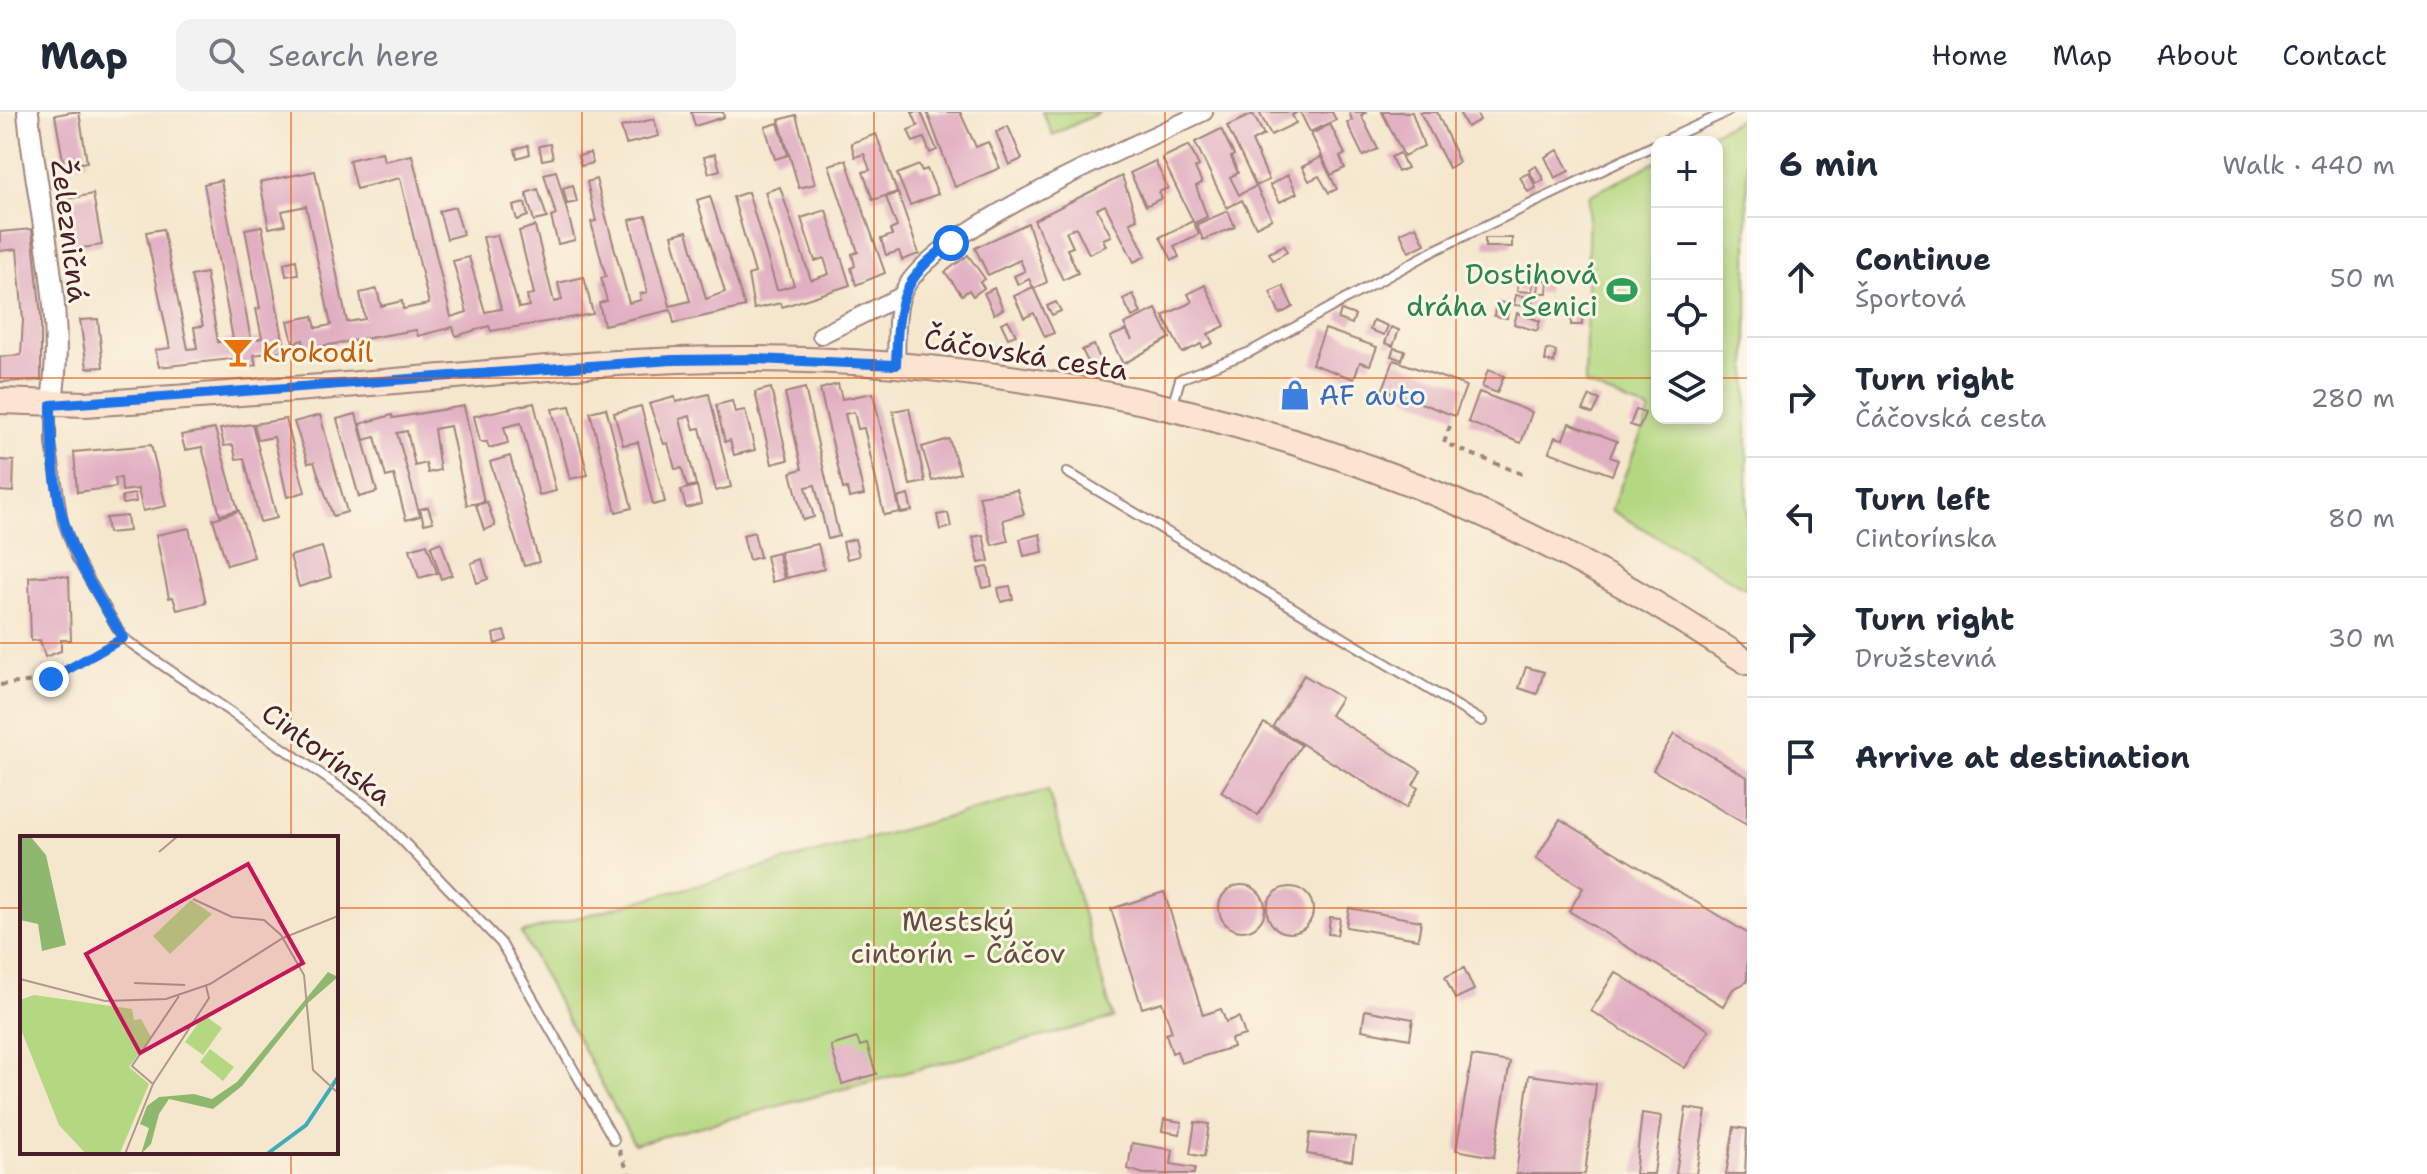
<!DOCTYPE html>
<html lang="en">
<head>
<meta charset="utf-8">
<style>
  body { margin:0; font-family:"Shantell Sans",sans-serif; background:#f2f2f3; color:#1f2937 }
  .controls { position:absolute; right:24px; top:24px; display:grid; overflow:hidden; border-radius:16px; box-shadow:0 4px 12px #0003 }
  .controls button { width:72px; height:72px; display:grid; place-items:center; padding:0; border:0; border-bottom:2px solid #e0e1e3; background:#fff; color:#1f2937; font:40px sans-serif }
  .stop { position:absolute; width:24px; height:24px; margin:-18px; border:6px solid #1a73e8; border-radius:50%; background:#fff }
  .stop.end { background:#1a73e8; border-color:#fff; box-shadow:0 2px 8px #0008 }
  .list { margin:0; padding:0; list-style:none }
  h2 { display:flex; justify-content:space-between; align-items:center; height:104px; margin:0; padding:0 32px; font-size:34px }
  h2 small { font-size:26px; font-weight:400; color:#747a83 }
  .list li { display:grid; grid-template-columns:52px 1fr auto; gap:24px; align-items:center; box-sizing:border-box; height:120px; padding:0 32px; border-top:2px solid #e0e1e3 }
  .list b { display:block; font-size:30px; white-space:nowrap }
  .list p { margin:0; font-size:26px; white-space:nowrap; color:#747a83 }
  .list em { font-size:26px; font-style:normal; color:#747a83 }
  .icon { flex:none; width:44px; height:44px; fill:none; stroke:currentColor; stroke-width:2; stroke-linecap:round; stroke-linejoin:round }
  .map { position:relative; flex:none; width:1747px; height:1062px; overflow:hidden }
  header { display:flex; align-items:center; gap:48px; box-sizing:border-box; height:112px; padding:0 40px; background:#fff; border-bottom:2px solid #e0e1e3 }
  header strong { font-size:38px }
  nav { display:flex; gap:44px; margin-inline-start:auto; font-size:28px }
  .search { width:560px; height:72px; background:#f2f2f3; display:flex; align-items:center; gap:20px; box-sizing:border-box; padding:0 28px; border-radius:16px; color:#747a83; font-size:30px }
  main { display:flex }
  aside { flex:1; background:#fff }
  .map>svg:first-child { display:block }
  .green { fill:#b4d881; stroke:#7f7c56; stroke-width:2 }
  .building { fill:#e1afc2 }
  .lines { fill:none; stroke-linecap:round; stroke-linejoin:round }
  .service-casing { stroke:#a0837c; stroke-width:12 }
  .minor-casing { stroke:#a0837c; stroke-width:20 }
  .tertiary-casing { stroke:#a0837c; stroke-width:24 }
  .secondary-casing { stroke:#a0837c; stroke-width:28 }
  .path { stroke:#a0837c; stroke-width:4; stroke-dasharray:6 6; stroke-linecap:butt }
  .service { stroke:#fff; stroke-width:8 }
  .minor { stroke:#fff; stroke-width:16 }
  .tertiary { stroke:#fff; stroke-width:20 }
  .secondary { stroke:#fce5d0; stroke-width:24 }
  .route { stroke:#1a73e8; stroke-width:10 }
  .grid { fill:none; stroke:#e0560e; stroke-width:2; stroke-opacity:0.55 }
  .labels { text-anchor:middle; stroke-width:6; stroke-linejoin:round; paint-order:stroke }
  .street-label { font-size:28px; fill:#4a1f2b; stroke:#fcf5e5 }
  .leisure-label { font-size:28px; fill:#27864d; stroke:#fcf5e5; text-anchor:end }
  .food-label { font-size:28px; fill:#c56008; stroke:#fcf5e5; text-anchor:start }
  .shop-label { font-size:28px; fill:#366cbe; stroke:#fcf5e5; text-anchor:start }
  .park-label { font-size:28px; fill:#644d40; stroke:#fcf5e5 }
  .inset-river { fill:none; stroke:#3eadba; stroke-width:4 }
  .inset-road { fill:none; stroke:#b1978c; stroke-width:2 }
  .view { fill:#c2185b; fill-opacity:0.15; stroke:#c2185b; stroke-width:4 }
  .inset-edge { fill:none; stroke:#4a1f2b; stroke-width:4 }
</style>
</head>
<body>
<header>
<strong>Map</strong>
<div class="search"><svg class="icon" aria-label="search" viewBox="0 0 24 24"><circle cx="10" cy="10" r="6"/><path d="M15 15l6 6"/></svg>Search here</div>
<nav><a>Home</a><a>Map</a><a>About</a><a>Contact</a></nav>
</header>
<main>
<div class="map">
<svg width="1747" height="1062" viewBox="0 0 1747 1062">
  <rect width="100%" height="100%" fill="#fcf5e5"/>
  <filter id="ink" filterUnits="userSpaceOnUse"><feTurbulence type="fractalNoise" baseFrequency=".0125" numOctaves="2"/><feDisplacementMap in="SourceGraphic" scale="16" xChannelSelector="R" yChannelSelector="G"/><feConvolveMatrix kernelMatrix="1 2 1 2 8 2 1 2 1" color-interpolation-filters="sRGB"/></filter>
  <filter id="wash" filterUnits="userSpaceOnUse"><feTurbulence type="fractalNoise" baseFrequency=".006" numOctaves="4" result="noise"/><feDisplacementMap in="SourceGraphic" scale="32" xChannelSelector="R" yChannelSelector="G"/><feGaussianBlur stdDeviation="1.8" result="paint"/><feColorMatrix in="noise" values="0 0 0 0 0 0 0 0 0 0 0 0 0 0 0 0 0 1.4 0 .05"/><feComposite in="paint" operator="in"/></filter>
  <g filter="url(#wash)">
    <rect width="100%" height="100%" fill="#f5e7cd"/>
    <g class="green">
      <polygon points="1042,0 1100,0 1053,23"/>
      <polygon points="1747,4 1747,477 1611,398 1650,299 1585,272 1589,84 1657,49 1657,306 1717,306 1717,30 1694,30"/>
      <polygon points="1048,678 1113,906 634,1032 521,821"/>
    </g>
    <g id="blocks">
      <g class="building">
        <polygon points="72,0 79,0 87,50 64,54 55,3"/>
        <polygon points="691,0 723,0 724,5 695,14"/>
        <polygon points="912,0 921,0 937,38 930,41 924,26 913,30 908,18 918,14"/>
        <polygon points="927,0 960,0 976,35 988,30 1000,56 955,75"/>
        <polygon points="1259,0 1298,0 1292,3 1296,11 1271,23"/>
        <polygon points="1300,0 1332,0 1336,8 1310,20"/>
        <polygon points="1349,0 1367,0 1361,3 1378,37 1363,44 1347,11 1352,8"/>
        <polygon points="1382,0 1412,0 1424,34 1404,44"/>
        <polygon points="1420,0 1437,0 1459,50 1449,56"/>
        <polygon points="1459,0 1476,0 1480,8 1467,15"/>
        <polygon points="1253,2 1264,23 1252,29 1269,68 1256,74 1227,14"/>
        <polygon points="796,3 815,72 799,76 779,8"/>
        <polygon points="654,7 659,24 626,32 621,15"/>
        <polygon points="778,11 788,43 775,47 765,15"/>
        <polygon points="1330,12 1345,42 1340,45 1345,56 1331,63 1311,22"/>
        <polygon points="1008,14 1022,47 1009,53 996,20"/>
        <polygon points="1221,17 1234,43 1231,45 1238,61 1230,65 1239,83 1256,74 1272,107 1256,115 1242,88 1227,96 1195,30"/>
        <polygon points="876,22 897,80 873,88 863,60 870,58 864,42 855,45 851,31"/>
        <polygon points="550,32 553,46 542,48 539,34"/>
        <polygon points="528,33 530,42 517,46 515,37"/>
        <polygon points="1189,33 1199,54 1195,56 1202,71 1196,74 1207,105 1194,111 1199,122 1174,134 1179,145 1172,148 1160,125 1193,109 1162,46"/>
        <polygon points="1558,38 1569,59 1555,66 1545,45"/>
        <polygon points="382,40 384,49 412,43 451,205 467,200 453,149 469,145 485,200 501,197 483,125 497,123 519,196 529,194 527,183 534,182 519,119 535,114 554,190 562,188 558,171 584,165 593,202 491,219 489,214 456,224 453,215 418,224 416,218 305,237 303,228 293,231 288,209 313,204 316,216 331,213 306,94 282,99 285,113 269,116 260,70 315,59 347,210 365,207 360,181 377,177 381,194 402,189 403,197 429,192 400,66 356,77 349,48"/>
        <polygon points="590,41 593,51 581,54 578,44"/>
        <polygon points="1400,41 1407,56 1398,60 1391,45"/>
        <polygon points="715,42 720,58 709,61 704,45"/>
        <polygon points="1321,45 1337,77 1329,81 1319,64 1309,69 1302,55"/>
        <polygon points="846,48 885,161 856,173 851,156 855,154 852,142 858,140 829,53"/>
        <polygon points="1155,49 1168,76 1159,80 1162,86 1146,94 1130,61"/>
        <polygon points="919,53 922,59 927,57 938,82 910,93 897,62"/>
        <polygon points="1536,54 1544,68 1536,72 1529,58"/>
        <polygon points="556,59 575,128 558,132 551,105 556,103 544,62"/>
        <polygon points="1529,61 1536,76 1528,80 1520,65"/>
        <polygon points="1288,63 1297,81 1280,90 1270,73"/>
        <polygon points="1122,64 1137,107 1130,110 1146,144 1134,150 1105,93 1097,97 1111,124 1103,127 1106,134 1089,142 1076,115 1066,120 1073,135 1067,137 1078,161 1063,168 1034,108"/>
        <polygon points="596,67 629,191 641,188 640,182 647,180 630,108 646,104 670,194 690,189 672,123 687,119 706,187 725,180 697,88 710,84 745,195 674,211 671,198 604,213 599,191 607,189 601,166 606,165 591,110 596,109 587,70"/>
        <polygon points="221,68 251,228 262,226 256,197 260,196 245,117 262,114 285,238 254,243 256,253 233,257 231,247 159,255 155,238 170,236 146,120 163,117 188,237 197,236 194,215 203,214 191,164 206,161 218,230 233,227 204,72"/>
        <polygon points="573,73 577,90 567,92 563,76"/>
        <polygon points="780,75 811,168 829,162 824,146 815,149 801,106 826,98 850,173 782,195 781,191 754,197 748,163 755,161 733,85 748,80 777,178 794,173 765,80"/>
        <polygon points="538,77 547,106 534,109 526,81"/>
        <polygon points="898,81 919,142 902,148 899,139 886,143 881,127 892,123 890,118 897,115 886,85"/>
        <polygon points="93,82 102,133 75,137 67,87"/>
        <polygon points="525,91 528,104 517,108 513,94"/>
        <polygon points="455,95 463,122 447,127 439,99"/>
        <polygon points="1228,99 1235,115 1203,128 1197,112"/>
        <polygon points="1028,111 1047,170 1034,177 1029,167 1018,173 1014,164 1025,159 1020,148 988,163 975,136"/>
        <polygon points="1416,114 1425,132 1409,140 1400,121"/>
        <polygon points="32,117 41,204 41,268 0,270 0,245 21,243 23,208 17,137 0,139 0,120"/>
        <rect x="1485" y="126" width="27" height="9"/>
        <polygon points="1284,133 1287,140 1273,148 1269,141"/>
        <polygon points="968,143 985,167 980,170 984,176 973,184 969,178 962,183 945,160"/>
        <polygon points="296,148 298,162 286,164 284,151"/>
        <polygon points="1539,168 1548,168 1547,181 1538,181"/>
        <polygon points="1518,170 1533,171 1532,180 1517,179"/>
        <polygon points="1205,173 1225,214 1208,222 1213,231 1203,236 1201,232 1182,241 1163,204 1192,190 1188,182"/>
        <polygon points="1283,174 1293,195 1280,202 1270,180"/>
        <polygon points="1033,175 1054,221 1045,225 1034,201 1024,206 1014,184"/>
        <polygon points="994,176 1003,197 994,202 984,181"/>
        <polygon points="1133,182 1141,201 1132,205 1123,187"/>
        <polygon points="1516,183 1533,186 1532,195 1514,193"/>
        <polygon points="1056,190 1061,199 1052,203 1047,194"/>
        <polygon points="1496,190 1509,192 1507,206 1494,204"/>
        <polygon points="1156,197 1170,226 1123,252 1110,225 1126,218 1132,228 1124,212"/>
        <polygon points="1341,198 1355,203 1352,212 1338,207"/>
        <polygon points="1517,201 1540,209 1537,219 1514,212"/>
        <polygon points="1572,201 1582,201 1582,213 1571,213"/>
        <polygon points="98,207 103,255 87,256 80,208"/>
        <polygon points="1008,208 1016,223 1008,226 1001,211"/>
        <polygon points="1373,208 1388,214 1384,223 1370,218"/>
        <polygon points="1391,215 1399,218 1393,234 1385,231"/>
        <polygon points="1325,217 1377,235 1370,253 1360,250 1354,267 1312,252"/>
        <polygon points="1094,233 1104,256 1089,252 1082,238"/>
        <polygon points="1394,236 1405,239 1402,248 1391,244"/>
        <polygon points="1547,237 1556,239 1554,251 1545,249"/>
        <polygon points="1394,248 1466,274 1455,304 1383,277"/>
        <polygon points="1488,258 1504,264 1497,281 1482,275"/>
        <polygon points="838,272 842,287 873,281 900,400 884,403 864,316 858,317 854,300 845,302 864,383 849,386 847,376 843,377 820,277"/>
        <polygon points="771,276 788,348 772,352 755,280"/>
        <polygon points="805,276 839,424 828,427 815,373 806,375 814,405 803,408 791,360 802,357 785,281"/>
        <polygon points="1479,280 1532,300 1521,331 1468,310"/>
        <polygon points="709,282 731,375 716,379 700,316 694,317 690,304 680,307 696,373 687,375 682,356 675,357 668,331 664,332 649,292 675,285 676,290"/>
        <polygon points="1590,284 1600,288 1593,302 1583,298"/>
        <polygon points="732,289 735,300 745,298 755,338 734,343 730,328 725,330 716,293"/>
        <polygon points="534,291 556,379 539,383 521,311 504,315 508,331 489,336 487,330 480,330 474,304"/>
        <polygon points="464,294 484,390 467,393 450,314 434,317 440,358 428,361 426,351 415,354 407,319 397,321 420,404 406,408 394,363 386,365 375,325 364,328 360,312 392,303 393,306"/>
        <polygon points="570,294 588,363 570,367 552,297"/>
        <polygon points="641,294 665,390 653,393 638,330 623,333 614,301"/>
        <polygon points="606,296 632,396 616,400 590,300"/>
        <polygon points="909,296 925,370 910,373 893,299"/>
        <polygon points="1636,298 1645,301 1639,316 1630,313"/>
        <polygon points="356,302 377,380 359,385 337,307"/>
        <polygon points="320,303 347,400 333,404 314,350 308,351 294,310"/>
        <polygon points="286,307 305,380 287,385 274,325 258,328 254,312"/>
        <polygon points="1569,311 1617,329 1610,345 1618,348 1612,363 1549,340 1555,325 1563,327"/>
        <polygon points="252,312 277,406 260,410 244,346 236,347 233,333 224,334 220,317"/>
        <polygon points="215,317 238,398 220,403 202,335 185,338 181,323"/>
        <polygon points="949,327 960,361 932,369 922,335"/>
        <polygon points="151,333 166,394 143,399 138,377 122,379 121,366 115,366 116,375 77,380 74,340"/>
        <polygon points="510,344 539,450 524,454 490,350"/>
        <polygon points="0,348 14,349 13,380 0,379"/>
        <polygon points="697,374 701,392 686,396 681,378"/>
        <polygon points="1017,378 1024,402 1003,408 1008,429 992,433 979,384"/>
        <polygon points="135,382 136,390 123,392 122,384"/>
        <polygon points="908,383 912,399 901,401 898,386"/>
        <polygon points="487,390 495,414 484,418 476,393"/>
        <polygon points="428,395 433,410 424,412 420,397"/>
        <polygon points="239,399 254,445 227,453 213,407"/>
        <polygon points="948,401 951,415 940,418 937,403"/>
        <polygon points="127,404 129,419 108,421 106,406"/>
        <polygon points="189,416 206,491 177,498 173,485 169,486 156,423"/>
        <polygon points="754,420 760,445 749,448 743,423"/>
        <polygon points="1040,422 1043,440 1024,444 1020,427"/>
        <polygon points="983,423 989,449 979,451 973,425"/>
        <polygon points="855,427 859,444 847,447 843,430"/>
        <polygon points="441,430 452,463 441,467 431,434"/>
        <polygon points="427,432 437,461 419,466 410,437"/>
        <polygon points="818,432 824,457 786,466 780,440"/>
        <polygon points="322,435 331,465 299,475 290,444"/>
        <polygon points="778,441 784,467 772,470 766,444"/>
        <polygon points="482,447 488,467 477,471 471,451"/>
        <polygon points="988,455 992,474 983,476 978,457"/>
        <polygon points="56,463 69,465 71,528 61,528 61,539 45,545 40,528 31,529 29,465"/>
        <polygon points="1010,474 1013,487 1001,490 998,476"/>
        <polygon points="504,519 507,528 495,532 493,522"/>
        <polygon points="1526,555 1544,560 1537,582 1519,576"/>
        <polygon points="1304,563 1341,586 1330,603 1421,659 1413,673 1418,676 1406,696 1273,614"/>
        <polygon points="1264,611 1301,633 1258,703 1221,680"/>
        <polygon points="1674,622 1747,665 1747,713 1653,658"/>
        <polygon points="1560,707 1747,821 1747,870 1733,877 1723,894 1569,799 1583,776 1536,747"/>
        <circle cx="1242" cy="796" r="23"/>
        <circle cx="1290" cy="798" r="23"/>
        <polygon points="1164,780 1203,903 1221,897 1226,910 1239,905 1245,923 1231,927 1233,935 1181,951 1177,939 1172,941 1166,922 1172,920 1162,890 1142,896 1111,797"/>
        <polygon points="1349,796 1421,809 1418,827 1346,815"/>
        <polygon points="1330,805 1340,806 1337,823 1328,822"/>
        <polygon points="1464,856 1474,878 1455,887 1445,865"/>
        <polygon points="1615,860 1709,918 1685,956 1591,899"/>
        <polygon points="1365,898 1413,907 1410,927 1362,918"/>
        <polygon points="857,926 860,934 867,932 876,962 842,972 831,934"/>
        <polygon points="1472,944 1510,950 1494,1045 1456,1038"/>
        <polygon points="1529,963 1596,972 1585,1062 1516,1062"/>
        <polygon points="1686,996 1706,999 1696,1062 1676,1062"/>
        <polygon points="1642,1001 1662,1004 1654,1062 1635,1062"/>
        <polygon points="1164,1007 1182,1010 1180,1022 1162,1019"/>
        <polygon points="1195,1010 1209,1012 1204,1045 1190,1042"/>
        <polygon points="1734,1015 1747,1017 1745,1062 1726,1062"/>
        <polygon points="1310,1021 1355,1025 1352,1049 1307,1042"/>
        <polygon points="1132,1031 1173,1038 1171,1052 1195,1056 1194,1062 1144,1062 1128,1057"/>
      </g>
    </g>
  </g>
  <g filter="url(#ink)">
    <use href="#blocks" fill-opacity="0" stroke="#a0837c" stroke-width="2"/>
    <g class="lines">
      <g class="service-casing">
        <g id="service">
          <polyline points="1661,30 1727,0"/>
          <polyline points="51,294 51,331 63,410 76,445 123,526 373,698 501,831 614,1028"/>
          <polyline points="1172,295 1180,267 1250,240 1437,137 1657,32"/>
          <polyline points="1067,360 1482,609"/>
        </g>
      </g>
      <g class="minor-casing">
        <g id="minor">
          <polyline points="821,223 901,184"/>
          <path d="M896,253c1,-21 -1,-47 5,-67 17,-64 241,-156 303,-186"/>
        </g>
      </g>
      <g class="tertiary-casing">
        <path id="tertiary" d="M28,0c8,90 40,206 23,293"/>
      </g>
      <g class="secondary-casing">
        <path id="secondary" d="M0,289l85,3c116,-8 231,-16 346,-26 106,-9 213,-20 320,-19 293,1 591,71 848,213 51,27 100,59 148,90"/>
      </g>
      <g class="path">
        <polyline points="1450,314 1444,331 1522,362"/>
        <polyline points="0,573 51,567 111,533"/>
        <polyline points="619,1038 629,1062"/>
      </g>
      <use href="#service" class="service"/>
      <use href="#minor" class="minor"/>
      <use href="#tertiary" class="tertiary"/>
      <use href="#secondary" class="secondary"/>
    </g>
  </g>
  <g class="lines" filter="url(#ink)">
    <path class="route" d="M51,567l72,-41c-15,-26 -33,-53 -46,-81 -22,-45 -26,-102 -26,-152l621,-45 84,-1 140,6c2,-59 3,-86 55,-122"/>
  </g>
  <path class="grid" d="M291,0v726M582,0v1062M874,0v1062M1165,0v1062M1456,0v1062M0,266h1657M1717,266h30M0,531h1747M0,796h22M336,796h1411M291,1040v22"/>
  <defs>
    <g id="stadium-bare" transform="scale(2.4)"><path d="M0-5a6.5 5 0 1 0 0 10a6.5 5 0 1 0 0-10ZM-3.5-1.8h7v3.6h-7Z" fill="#2e9e5b" stroke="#fcf5e5" stroke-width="2.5" paint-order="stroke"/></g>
    <g id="bar-bare" transform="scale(2.4)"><path d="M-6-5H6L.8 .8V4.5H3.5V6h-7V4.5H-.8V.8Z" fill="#e8710a" stroke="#fcf5e5" stroke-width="2.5" paint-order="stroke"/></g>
    <g id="shop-bare" transform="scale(2.4)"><path d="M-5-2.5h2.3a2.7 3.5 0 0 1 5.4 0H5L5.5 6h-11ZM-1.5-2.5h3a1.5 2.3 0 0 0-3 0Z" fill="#3f7fe0" stroke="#fcf5e5" stroke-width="2.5" paint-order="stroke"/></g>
  </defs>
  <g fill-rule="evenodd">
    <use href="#stadium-bare" x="1622" y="178"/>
    <use href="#bar-bare" x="238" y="240"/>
    <use href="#shop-bare" x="1295" y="283"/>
  </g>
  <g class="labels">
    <g class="street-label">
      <text transform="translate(70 119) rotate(83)" y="10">Železničná</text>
      <text transform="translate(1026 242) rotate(9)" y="10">Čáčovská cesta</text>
      <text transform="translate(327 642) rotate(36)" y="10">Cintorínska</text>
    </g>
    <g class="leisure-label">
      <text x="1598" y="172">Dostihová<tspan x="1598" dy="32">dráha v Senici</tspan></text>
    </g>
    <g class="food-label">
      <text x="262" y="250">Krokodíl</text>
    </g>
    <g class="shop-label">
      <text x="1319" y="293">AF auto</text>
    </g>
    <g class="park-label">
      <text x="958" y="819">Mestský<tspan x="958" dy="32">cintorín - Čáčov</tspan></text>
    </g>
  </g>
  <g transform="translate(20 724)">
    <rect width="318" height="318" fill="#f5e7cd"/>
    <path d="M171,64l21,14 -42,40 -17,-18zM14,159l98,14 2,11 7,-1 10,18 -22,30 20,17 -29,69 -34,1 -27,-29 -39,-98v-27zM184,179l18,13 -19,27 -18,-13zM190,213l24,18 -11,14 -23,-19z" fill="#b4d881"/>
    <path d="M0,0h10l16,19 20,90 -24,6 -4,-27 -18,-4zM308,136l10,5 -30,26 -66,83 -29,23 -44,-10 -10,15 -8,30 -10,10 8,-26 -9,-4 7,-18 12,-9 35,-3 18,5 25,-17z" fill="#8fb86f"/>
    <path class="inset-river" d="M247,318l39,-29 32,-48"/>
    <path class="inset-road" d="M139,16l19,-16M173,63l39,18 32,3 17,15 23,40 9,95 25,23M0,143l85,22 61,-2 44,-15 73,-46 55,-22M114,147l51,2M133,248l-21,-18 47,-70M105,318l28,-70 56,-86 -3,-12"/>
    <path class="view" d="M228,28l55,99 -163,90 -54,-99z"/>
    <rect width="318" height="318" class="inset-edge"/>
  </g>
</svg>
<div class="controls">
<button>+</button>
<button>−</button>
<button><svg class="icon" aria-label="locate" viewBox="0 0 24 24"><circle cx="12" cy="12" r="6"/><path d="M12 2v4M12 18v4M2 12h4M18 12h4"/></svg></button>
<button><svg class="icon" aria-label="layers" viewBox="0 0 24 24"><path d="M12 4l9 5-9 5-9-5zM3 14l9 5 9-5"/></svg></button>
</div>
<div class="stop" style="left:951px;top:131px"></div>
<div class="stop end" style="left:51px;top:567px"></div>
</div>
<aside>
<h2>6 min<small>Walk · 440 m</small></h2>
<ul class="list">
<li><svg class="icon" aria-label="ahead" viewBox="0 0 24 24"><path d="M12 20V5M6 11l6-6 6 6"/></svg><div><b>Continue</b><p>Športová</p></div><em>50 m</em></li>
<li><svg class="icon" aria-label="right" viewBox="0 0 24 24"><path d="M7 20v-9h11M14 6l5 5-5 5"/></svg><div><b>Turn right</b><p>Čáčovská cesta</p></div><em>280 m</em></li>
<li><svg class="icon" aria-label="left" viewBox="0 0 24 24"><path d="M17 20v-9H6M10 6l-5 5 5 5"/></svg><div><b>Turn left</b><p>Cintorínska</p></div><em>80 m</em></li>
<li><svg class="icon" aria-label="right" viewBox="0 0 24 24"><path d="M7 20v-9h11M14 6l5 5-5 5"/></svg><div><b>Turn right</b><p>Družstevná</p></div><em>30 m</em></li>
<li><svg class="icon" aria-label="arrive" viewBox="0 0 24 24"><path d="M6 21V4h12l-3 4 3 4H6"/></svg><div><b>Arrive at destination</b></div></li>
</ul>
</aside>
</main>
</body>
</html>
